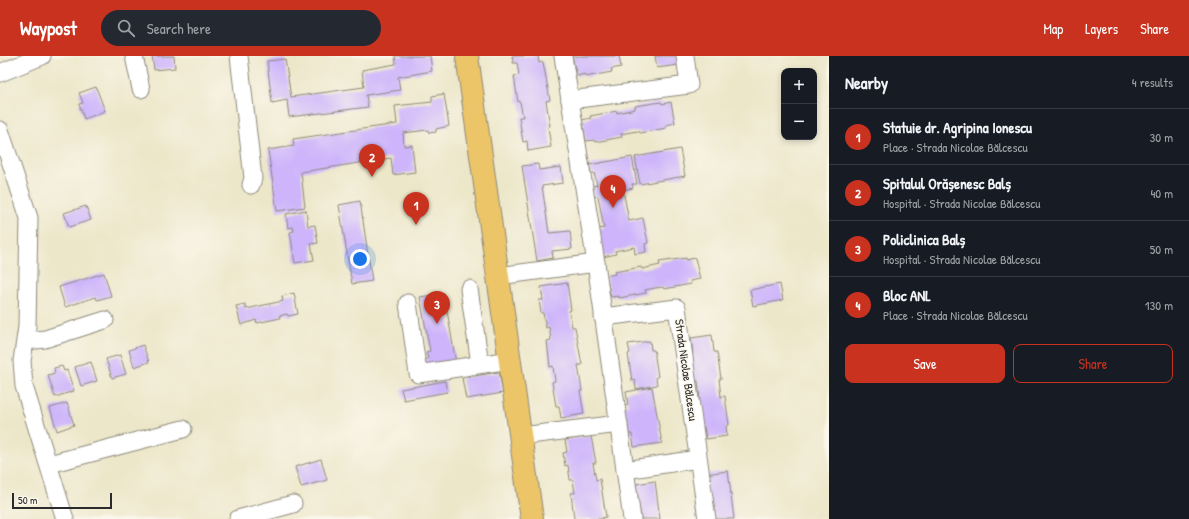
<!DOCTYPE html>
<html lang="en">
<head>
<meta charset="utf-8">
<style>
  body { margin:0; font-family:"Patrick Hand",sans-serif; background:#242831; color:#f1f3f6 }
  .controls { position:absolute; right:12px; top:12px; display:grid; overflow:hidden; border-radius:8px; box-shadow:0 2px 6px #0003 }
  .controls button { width:36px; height:36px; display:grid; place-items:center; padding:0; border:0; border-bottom:1px solid #363941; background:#171b24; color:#f1f3f6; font:20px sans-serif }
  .scale { position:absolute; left:12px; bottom:10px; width:100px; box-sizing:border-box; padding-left:4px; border:2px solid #2b2b2b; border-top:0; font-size:11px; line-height:14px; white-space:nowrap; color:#2b2b2b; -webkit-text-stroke:3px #fbf7ec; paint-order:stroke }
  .you { position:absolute; left:360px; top:203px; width:14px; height:14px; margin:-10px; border:3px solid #fff; border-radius:50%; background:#1a73e8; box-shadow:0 0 0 6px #1a73e833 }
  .badge { display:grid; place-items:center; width:26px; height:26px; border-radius:50%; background:#c8321e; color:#fff; font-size:13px; font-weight:700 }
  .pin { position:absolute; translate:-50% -33px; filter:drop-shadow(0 1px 2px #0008) }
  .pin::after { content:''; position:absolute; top:21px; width:14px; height:12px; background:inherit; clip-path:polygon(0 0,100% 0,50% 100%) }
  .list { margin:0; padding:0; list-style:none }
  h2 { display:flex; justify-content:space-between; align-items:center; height:52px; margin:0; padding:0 16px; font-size:17px }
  h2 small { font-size:13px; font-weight:400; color:#9ea1a6 }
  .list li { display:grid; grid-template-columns:26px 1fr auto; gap:12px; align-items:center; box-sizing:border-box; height:56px; padding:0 16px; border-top:1px solid #363941 }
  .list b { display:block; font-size:15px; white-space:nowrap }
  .list p { margin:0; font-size:13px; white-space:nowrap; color:#9ea1a6 }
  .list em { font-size:13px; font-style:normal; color:#9ea1a6 }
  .actions { display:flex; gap:8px; padding:12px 16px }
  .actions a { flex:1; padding:9px 0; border:1px solid #c8321e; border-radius:8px; text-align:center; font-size:14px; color:#c8321e }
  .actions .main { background:#c8321e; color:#fff }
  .icon { flex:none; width:22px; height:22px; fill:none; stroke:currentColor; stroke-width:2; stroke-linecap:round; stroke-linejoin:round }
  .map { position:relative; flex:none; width:829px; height:463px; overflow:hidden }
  header { display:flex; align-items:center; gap:24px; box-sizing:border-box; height:56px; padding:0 20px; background:#c8321e; color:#fff }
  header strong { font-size:19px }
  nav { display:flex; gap:22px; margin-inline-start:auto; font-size:14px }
  .search { width:280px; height:36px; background:#242831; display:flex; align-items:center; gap:10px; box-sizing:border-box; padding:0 14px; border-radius:22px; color:#9ea1a6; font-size:15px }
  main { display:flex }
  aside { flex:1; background:#171b24 }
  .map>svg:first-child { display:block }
  .building { fill:#cdb4fb }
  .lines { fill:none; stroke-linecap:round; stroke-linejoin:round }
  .minor-casing { stroke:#8c897a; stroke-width:19 }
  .major-casing { stroke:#8c897a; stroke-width:24 }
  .minor { stroke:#fff; stroke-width:17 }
  .major { stroke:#edc569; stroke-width:22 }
  .labels { text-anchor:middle; stroke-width:3; stroke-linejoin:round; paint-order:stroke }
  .street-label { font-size:12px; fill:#2b2b2b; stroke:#fbf7ec }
</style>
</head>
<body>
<header>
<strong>Waypost</strong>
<div class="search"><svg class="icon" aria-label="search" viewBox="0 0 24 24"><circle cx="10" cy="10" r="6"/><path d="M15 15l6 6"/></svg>Search here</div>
<nav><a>Map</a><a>Layers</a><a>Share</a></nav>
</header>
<main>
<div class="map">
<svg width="829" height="463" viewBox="0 0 829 463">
  <rect width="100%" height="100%" fill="#fbf7ec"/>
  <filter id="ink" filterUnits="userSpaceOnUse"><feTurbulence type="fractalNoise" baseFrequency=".025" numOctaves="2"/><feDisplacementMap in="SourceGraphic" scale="8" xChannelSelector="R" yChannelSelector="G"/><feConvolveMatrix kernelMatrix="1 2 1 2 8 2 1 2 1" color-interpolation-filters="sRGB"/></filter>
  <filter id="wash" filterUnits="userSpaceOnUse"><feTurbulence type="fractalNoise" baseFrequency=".012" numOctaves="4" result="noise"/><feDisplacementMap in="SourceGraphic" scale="16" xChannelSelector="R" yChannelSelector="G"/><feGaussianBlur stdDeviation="0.9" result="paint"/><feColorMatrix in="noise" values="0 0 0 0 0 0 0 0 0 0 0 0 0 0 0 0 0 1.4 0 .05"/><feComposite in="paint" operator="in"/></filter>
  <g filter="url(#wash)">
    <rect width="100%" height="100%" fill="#ede7ca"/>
    <g id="blocks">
      <g class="building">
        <polygon points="152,0 174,0 175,12 154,14"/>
        <polygon points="395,0 430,0 432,15 398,21 400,34 366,39 368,51 289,61 287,44 272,47 267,5 285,3 291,41 364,31 362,14 396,8"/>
        <polygon points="512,0 538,0 539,7 543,6 550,44 546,45 550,70 548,71 551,91 528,95 527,85 523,86 519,61 523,61 520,46 518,46 514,20 519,19 517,7 513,7"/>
        <polygon points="572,0 619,0 621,11 611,13 612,16 585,21 585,18 577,20"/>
        <polygon points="655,0 677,0 678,9 657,12"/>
        <polygon points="96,31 105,55 84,63 79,48 83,47 79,37"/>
        <polygon points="444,38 449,70 436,73 436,76 429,77 428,74 403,77 404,90 412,89 415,116 393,119 391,102 301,116 305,151 277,155 268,94 294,90 293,83 397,68 395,50 432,46 432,40"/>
        <polygon points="661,46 662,48 671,46 675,67 666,69 666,72 640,77 639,75 631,76 621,78 622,81 595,86 594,84 586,85 582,64 591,62 590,60 617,55 617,57 635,53 635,50"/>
        <polygon points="680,93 685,120 640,128 635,101"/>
        <polygon points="632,101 637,128 632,128 633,132 623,134 629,165 643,162 648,187 645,188 646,196 635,198 634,191 615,195 616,198 603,201 598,173 604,172 598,140 594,141 592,130 597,129 594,117 591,117 589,109"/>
        <polygon points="538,108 539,114 561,111 563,127 542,130 549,177 570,175 572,193 552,195 553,202 537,205 522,110"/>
        <polygon points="360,145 372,225 352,228 339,149"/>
        <polygon points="86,150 91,164 69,171 64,157"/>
        <polygon points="306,154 308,170 315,169 318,187 311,188 314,204 295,207 290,176 294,175 293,171 288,172 286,158"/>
        <polygon points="686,202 686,204 695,202 700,223 690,225 691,228 664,233 663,231 655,232 645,234 646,237 619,242 619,240 611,241 606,220 615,218 614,216 641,211 642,213 660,209 659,206"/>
        <polygon points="104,217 111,240 97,244 96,241 65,251 59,231"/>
        <polygon points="567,227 571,254 569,255 572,271 575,271 582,309 578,309 582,335 580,335 584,358 561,362 559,350 556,350 552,326 555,325 553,310 550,311 547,285 551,284 549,271 546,272 543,257 541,257 539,244 543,244 541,231"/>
        <polygon points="780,228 783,244 753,250 750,234"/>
        <polygon points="294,237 298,258 288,260 287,258 279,260 280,262 257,267 256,264 241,269 236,250 245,248 246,253 283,245 282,240"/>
        <polygon points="444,237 456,307 425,312 423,304 428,303 426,296 430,295 420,241"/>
        <polygon points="712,279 714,296 717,296 721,323 719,323 721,341 725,340 729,369 726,370 727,380 706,383 704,371 702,372 698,344 700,344 698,325 694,326 691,299 693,298 691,282"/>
        <polygon points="650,285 651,294 654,294 658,321 656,321 657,329 636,333 635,324 632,325 628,298 630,297 628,288"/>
        <polygon points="143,289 149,306 134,311 129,294"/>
        <polygon points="120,299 126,318 112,322 106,303"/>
        <polygon points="91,306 97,325 81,330 75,311"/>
        <polygon points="62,310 64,315 67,314 74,335 55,341 48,319 55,317 54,312"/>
        <polygon points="499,316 503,337 466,343 462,322"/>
        <polygon points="445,325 447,336 404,344 401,333"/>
        <polygon points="652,331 662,387 634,391 632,378 629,378 624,350 628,349 626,336"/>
        <polygon points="67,347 74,369 57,375 50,352"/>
        <polygon points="591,380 596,407 593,407 596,424 600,423 606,461 602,462 602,463 574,463 571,437 575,437 573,424 570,424 568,409 565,410 563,397 567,396 565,384"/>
        <polygon points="321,403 327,424 301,431 295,411"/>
        <polygon points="728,415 734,463 710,463 705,418"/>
        <polygon points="655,425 660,463 641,463 636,428"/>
      </g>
    </g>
  </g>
  <g filter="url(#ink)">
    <use href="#blocks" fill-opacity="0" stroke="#8c897a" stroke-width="1"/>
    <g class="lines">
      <g class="minor-casing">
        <g id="minor">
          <polyline points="134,0 141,33"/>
          <polyline points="239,0 253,122 251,129"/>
          <polyline points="563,0 596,207 632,463"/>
          <polyline points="0,17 42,0"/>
          <polyline points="570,44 689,29 685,0"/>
          <polyline points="0,74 29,162 27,271 22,305 24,330 65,463"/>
          <polyline points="498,220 596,207"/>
          <polyline points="469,233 480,308"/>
          <polyline points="408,247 418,318 510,304"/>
          <polyline points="603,261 677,252 707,463"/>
          <polyline points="26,285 45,283 105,264"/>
          <polyline points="521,380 619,368"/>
          <polyline points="49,408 183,373"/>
          <polyline points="625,414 698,403"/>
          <polyline points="238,463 293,448"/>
        </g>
      </g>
      <g class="major-casing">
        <polyline id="major" points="467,0 532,463"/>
      </g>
      <use href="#minor" class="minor"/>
      <use href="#major" class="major"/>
    </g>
  </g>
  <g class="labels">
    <g class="street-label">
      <text transform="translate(686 314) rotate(82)" y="4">Strada Nicolae Bălcescu</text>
    </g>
  </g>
</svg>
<div class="controls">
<button>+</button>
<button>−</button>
</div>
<div class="scale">50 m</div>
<div class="you"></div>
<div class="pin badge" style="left:416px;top:169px">1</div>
<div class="pin badge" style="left:372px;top:121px">2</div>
<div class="pin badge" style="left:437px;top:268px">3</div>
<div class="pin badge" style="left:613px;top:152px">4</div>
</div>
<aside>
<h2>Nearby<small>4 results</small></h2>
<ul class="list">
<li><span class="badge">1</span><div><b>Statuie dr. Agripina Ionescu</b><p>Place · Strada Nicolae Bălcescu</p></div><em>30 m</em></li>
<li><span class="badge">2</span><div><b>Spitalul Orășenesc Balș</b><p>Hospital · Strada Nicolae Bălcescu</p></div><em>40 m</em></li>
<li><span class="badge">3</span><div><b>Policlinica Balș</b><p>Hospital · Strada Nicolae Bălcescu</p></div><em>50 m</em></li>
<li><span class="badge">4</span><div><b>Bloc ANL</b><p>Place · Strada Nicolae Bălcescu</p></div><em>130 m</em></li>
</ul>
<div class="actions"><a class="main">Save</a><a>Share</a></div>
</aside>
</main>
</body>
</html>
